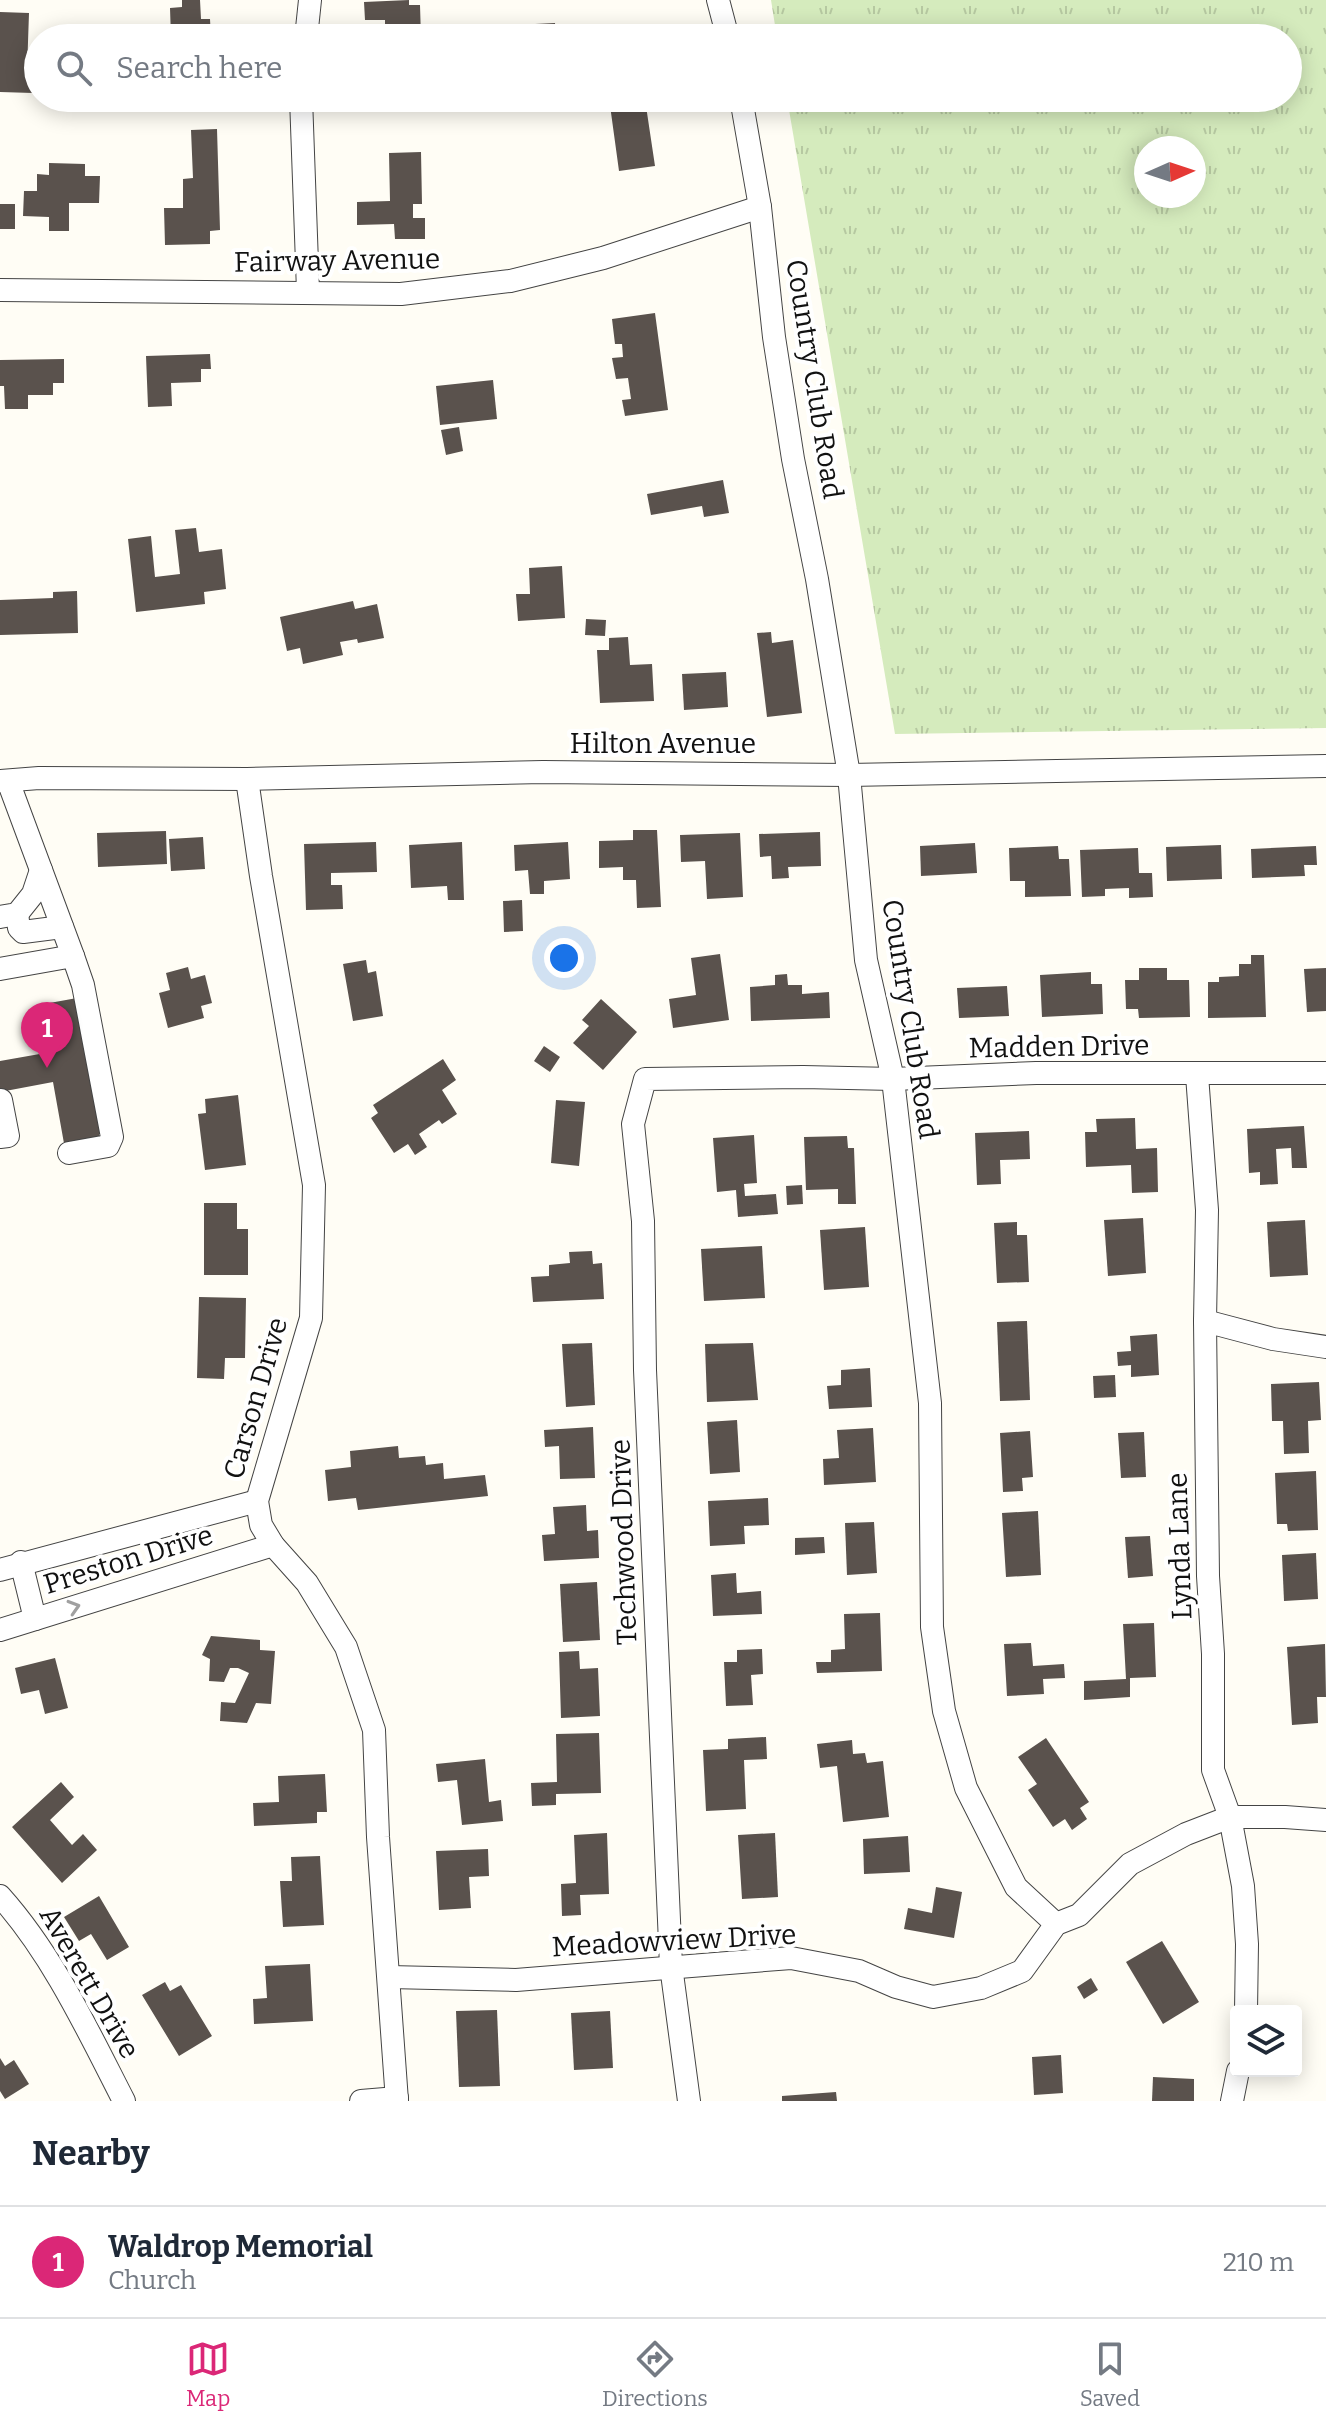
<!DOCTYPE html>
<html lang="en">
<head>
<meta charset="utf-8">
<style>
  body { margin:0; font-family:Bitter,serif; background:#f2f2f3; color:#1f2937 }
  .controls { position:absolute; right:24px; bottom:24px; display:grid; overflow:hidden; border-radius:8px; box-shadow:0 4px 20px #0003 }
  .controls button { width:72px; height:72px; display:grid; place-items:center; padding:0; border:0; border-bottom:2px solid #e0e1e3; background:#fff; color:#1f2937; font:40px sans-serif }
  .compass { position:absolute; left:1134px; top:136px; width:72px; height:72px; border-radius:50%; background:#fff; box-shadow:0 4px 20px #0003; rotate:87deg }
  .you { position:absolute; left:564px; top:958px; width:28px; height:28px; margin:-20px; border:6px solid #fff; border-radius:50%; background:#1a73e8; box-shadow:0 0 0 12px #1a73e833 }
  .badge { display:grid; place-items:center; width:52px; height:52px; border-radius:50%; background:#db2777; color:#fff; font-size:26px; font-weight:700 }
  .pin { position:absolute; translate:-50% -66px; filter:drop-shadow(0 2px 4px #0008) }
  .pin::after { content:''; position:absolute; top:42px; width:28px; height:24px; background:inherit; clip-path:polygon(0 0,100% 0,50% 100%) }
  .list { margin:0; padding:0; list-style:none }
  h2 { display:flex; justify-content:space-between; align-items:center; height:104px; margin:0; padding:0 32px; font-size:34px }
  h2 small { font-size:26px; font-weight:400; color:#747a83 }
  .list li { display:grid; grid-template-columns:52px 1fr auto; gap:24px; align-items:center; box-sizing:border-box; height:112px; padding:0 32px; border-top:2px solid #e0e1e3 }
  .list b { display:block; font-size:30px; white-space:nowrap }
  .list p { margin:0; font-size:26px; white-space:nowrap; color:#747a83 }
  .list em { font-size:26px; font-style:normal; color:#747a83 }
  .icon { flex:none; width:44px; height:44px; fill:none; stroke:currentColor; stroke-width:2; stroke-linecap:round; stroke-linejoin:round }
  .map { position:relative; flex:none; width:1326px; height:2101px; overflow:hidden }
  .search { position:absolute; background:#fff; box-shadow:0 4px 20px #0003; left:24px; right:24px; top:24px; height:88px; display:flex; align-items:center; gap:20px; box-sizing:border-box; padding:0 28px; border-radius:44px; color:#747a83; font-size:30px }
  .sheet { height:216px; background:#fff }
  nav { display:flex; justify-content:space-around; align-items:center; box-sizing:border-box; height:112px; border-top:2px solid #e0e1e3; background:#fff; font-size:22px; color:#747a83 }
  nav a { display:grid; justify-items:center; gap:4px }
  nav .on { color:#db2777 }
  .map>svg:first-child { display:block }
  .grass { fill:url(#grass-tufts); fill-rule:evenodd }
  .building { fill:#5a524d }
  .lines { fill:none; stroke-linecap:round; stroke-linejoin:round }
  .minor-casing { stroke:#444; stroke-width:24 }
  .minor { stroke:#fff; stroke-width:22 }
  .oneway { stroke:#a0a0a0 }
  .labels { text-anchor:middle; stroke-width:8; stroke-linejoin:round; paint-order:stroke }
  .street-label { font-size:28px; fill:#111; stroke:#fff }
</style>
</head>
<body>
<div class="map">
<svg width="1326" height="2101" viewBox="0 0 1326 2101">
  <defs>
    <pattern id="grass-tufts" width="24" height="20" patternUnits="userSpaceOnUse" patternTransform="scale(2)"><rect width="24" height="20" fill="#d5ebbd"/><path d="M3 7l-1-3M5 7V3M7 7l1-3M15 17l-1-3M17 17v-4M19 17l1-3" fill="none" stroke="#b6c8a1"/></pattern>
  </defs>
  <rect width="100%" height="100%" fill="#fffdf5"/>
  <path class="grass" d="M771,0h555v728l-431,6 -108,-636h501v-60h-511zM1146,148h48v48h-48z"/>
  <g class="building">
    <polygon points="182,0 200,0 201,19 210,19 211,38 171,38 170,8 182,7"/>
    <polygon points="409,0 409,5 420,5 421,38 385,38 385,20 365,20 364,2"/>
    <polygon points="0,12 29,13 27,71 34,71 33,93 0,92"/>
    <polygon points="555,23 556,38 515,38 515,25"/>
    <polygon points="609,98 634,98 635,108 646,106 655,166 619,171"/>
    <polygon points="217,129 220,230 210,231 210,244 165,245 164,208 183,208 183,179 193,178 191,130"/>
    <polygon points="421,152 422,204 413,204 413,218 425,218 425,239 395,239 394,224 357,225 357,202 390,201 389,153"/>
    <polygon points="49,163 85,164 85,176 100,176 99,203 69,203 69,231 49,231 49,217 23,216 24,191 37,191 37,174 49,175"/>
    <rect x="0" y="204" width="15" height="25"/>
    <polygon points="655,313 668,410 625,416 622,400 631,399 628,378 616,379 612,358 623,357 622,344 615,344 612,319"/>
    <polygon points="210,354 211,369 201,369 201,382 171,383 172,406 148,407 146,356"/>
    <polygon points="64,359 64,383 53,383 53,395 28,395 28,409 5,409 4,386 0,386 0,360"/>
    <polygon points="493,380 497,419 440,425 436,386"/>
    <polygon points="459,427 463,451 446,455 441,430"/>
    <polygon points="723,480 729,513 704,517 702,506 651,515 647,494"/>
    <polygon points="196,528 199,552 222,549 226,589 204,592 205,604 136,612 128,539 151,536 155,577 180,574 175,530"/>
    <polygon points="562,566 565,618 518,621 516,594 530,594 529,568"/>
    <polygon points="77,591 78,633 0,635 0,600 53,598 53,592"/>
    <polygon points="353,601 355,609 377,604 384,638 358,643 357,639 340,642 343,655 303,664 300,648 287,651 280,617"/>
    <polygon points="586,619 606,620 605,636 585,635"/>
    <polygon points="771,632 772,643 793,640 802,713 767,717 757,633"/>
    <polygon points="628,637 630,665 652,664 654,701 600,703 597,650 609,650 609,638"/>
    <polygon points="726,672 728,707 684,710 682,674"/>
    <polygon points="633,830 657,830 661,907 637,908 636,880 623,880 623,867 599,868 599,841 633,840"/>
    <polygon points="166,831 167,864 98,867 97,833"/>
    <polygon points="820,832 821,866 788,867 789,878 772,879 771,856 760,857 759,834"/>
    <polygon points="740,833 743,897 707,899 705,861 681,862 680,835"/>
    <polygon points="203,837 205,869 171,871 169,839"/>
    <polygon points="376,842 377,872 331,873 331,885 342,885 343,909 306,910 304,844"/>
    <polygon points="462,842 464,900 448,900 447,886 411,888 409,845"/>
    <polygon points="568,842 570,879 544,881 544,894 530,894 528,870 515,871 514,845"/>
    <polygon points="975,843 977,873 921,876 920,846"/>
    <polygon points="1221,845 1222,879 1167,881 1166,847"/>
    <polygon points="1058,846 1059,859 1069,859 1071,896 1025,897 1025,881 1010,881 1009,848"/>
    <polygon points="1316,846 1317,865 1304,865 1305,876 1252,878 1251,849"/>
    <polygon points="1138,848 1139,873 1152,873 1153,897 1129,898 1129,888 1105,889 1105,896 1082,897 1080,850"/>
    <polygon points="522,900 523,931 504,932 503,901"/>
    <polygon points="720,954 729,1020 673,1028 669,999 696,995 691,958"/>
    <polygon points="1251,955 1264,955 1266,1017 1208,1018 1208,982 1219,982 1219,977 1239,976 1239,964 1251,964"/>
    <polygon points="366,960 368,973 376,971 383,1016 353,1021 343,964"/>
    <polygon points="188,967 191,979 205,975 212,1003 201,1006 204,1018 168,1028 159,993 170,990 166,973"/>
    <polygon points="1139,968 1167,968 1167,980 1189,980 1190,1017 1139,1018 1138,1009 1126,1009 1125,980 1139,980"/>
    <polygon points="1326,968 1326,1011 1307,1012 1304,969"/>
    <polygon points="1091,972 1091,984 1102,984 1103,1014 1042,1017 1040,975"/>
    <polygon points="787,974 788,985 802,985 802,994 829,992 830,1018 751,1021 750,987 775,985 775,975"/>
    <polygon points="1007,986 1009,1016 959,1018 957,988"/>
    <polygon points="77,998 102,1134 99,1134 101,1142 65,1149 53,1082 0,1092 0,1061 51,1052 44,1004"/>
    <polygon points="601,999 637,1032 603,1070 573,1043 589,1026 582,1020"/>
    <polygon points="544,1046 560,1057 550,1072 534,1061"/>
    <polygon points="443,1059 456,1080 442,1090 457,1114 442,1124 439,1120 419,1134 427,1147 415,1155 408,1144 394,1153 371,1118 378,1113 373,1105"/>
    <polygon points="238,1095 246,1165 205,1170 198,1114 206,1113 205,1099"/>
    <polygon points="556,1100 585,1102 579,1166 551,1163"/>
    <polygon points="1135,1118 1136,1149 1157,1148 1158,1192 1132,1193 1131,1165 1086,1167 1085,1132 1097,1132 1096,1119"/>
    <polygon points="1304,1126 1307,1168 1292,1168 1291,1148 1276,1149 1278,1184 1260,1185 1260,1172 1249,1173 1247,1129"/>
    <polygon points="1029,1131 1030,1159 1000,1160 1001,1184 977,1185 975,1133"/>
    <polygon points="754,1135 757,1183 744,1184 745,1196 776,1194 778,1214 738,1217 736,1190 717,1192 713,1138"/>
    <polygon points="847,1136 848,1148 854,1148 856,1204 838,1204 838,1189 806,1190 804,1137"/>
    <polygon points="802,1185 803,1204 787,1205 786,1186"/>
    <polygon points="204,1203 237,1203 237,1229 248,1229 248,1275 204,1275"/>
    <polygon points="1143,1218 1146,1273 1108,1276 1104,1220"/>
    <polygon points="1305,1220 1308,1275 1270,1277 1267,1222"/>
    <polygon points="1017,1222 1017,1235 1027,1235 1029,1282 997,1283 994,1223"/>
    <polygon points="865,1227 869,1287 824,1290 820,1230"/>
    <polygon points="762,1246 765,1298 704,1301 701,1249"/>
    <polygon points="592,1251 593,1264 602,1263 604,1299 533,1302 531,1277 549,1276 549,1265 570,1263 569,1252"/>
    <polygon points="199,1297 246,1298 245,1358 225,1358 224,1379 197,1378"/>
    <polygon points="1027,1321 1030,1400 1000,1401 997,1322"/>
    <polygon points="1157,1334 1159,1375 1131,1377 1131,1365 1118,1366 1117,1352 1131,1351 1130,1336"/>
    <polygon points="592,1343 595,1405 566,1407 562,1344"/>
    <polygon points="753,1343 758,1400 707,1402 705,1344"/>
    <polygon points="870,1368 872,1407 829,1409 827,1386 841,1385 841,1370"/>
    <polygon points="1115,1375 1116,1397 1094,1398 1093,1376"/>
    <polygon points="1319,1382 1321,1420 1308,1421 1309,1453 1284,1454 1283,1421 1272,1421 1271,1384"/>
    <polygon points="737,1420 740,1472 710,1474 707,1422"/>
    <polygon points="593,1427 595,1478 560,1479 559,1446 545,1447 544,1430"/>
    <polygon points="873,1428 876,1482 824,1485 823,1459 839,1458 837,1430"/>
    <polygon points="1030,1431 1033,1477 1022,1478 1023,1491 1003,1492 1000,1433"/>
    <polygon points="1144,1432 1146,1477 1121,1478 1118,1433"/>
    <polygon points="398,1446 399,1458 425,1456 426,1465 443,1463 444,1479 485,1475 488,1496 358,1510 356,1498 328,1501 325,1470 351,1467 350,1451"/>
    <polygon points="1316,1471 1318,1530 1288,1531 1287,1524 1277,1524 1275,1473"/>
    <polygon points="768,1498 769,1525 744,1526 745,1544 710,1546 708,1501"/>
    <polygon points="586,1505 587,1531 598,1530 599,1558 544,1561 542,1535 555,1534 553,1507"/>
    <polygon points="1038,1511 1041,1575 1006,1577 1002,1513"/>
    <polygon points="874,1522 877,1573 847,1575 845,1523"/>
    <polygon points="1150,1536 1153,1576 1128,1578 1125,1537"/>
    <polygon points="824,1537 825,1553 795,1555 795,1538"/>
    <polygon points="1316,1553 1318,1599 1284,1601 1282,1555"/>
    <polygon points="736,1573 737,1593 761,1591 762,1614 713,1616 711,1575"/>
    <polygon points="597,1582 600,1640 563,1642 560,1584"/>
    <polygon points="880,1613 882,1671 817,1673 816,1662 831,1662 831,1650 845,1649 844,1614"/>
    <polygon points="1154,1623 1156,1677 1130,1678 1130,1697 1084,1700 1084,1681 1126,1679 1123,1624"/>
    <polygon points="211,1636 260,1640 260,1650 275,1651 271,1704 256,1703 247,1723 220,1721 221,1702 235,1703 249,1673 238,1668 230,1668 224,1682 209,1681 210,1659 202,1655"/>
    <polygon points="1031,1643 1033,1666 1064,1664 1065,1678 1043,1679 1044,1694 1007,1696 1004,1644"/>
    <polygon points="1325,1644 1326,1697 1317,1697 1318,1723 1292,1725 1287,1647"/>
    <polygon points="762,1649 763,1674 751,1675 753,1705 726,1706 724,1662 737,1662 737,1650"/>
    <polygon points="579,1651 580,1669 598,1668 600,1716 561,1718 559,1652"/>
    <polygon points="55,1658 68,1708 45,1714 39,1690 21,1694 15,1668"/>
    <polygon points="599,1733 601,1793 556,1794 556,1805 532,1806 531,1783 557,1782 556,1734"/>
    <polygon points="766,1737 767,1759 744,1760 746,1809 706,1811 703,1750 728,1749 728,1739"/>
    <polygon points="1046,1738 1089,1802 1080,1808 1087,1819 1072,1830 1065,1819 1053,1827 1028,1790 1037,1784 1018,1757"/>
    <polygon points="852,1740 853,1754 865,1753 867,1763 883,1761 889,1817 843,1822 837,1766 820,1768 817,1744"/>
    <polygon points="485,1759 489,1802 501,1800 503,1821 462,1825 457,1780 438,1782 436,1764"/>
    <polygon points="325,1774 327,1812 317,1812 317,1823 254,1826 253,1803 279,1802 278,1776"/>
    <polygon points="61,1782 74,1797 50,1820 72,1845 83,1834 97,1850 62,1883 12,1827"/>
    <polygon points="607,1833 609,1894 580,1895 581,1915 562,1916 561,1884 576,1883 574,1835"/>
    <polygon points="775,1833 778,1897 742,1899 738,1835"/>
    <polygon points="908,1836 910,1872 864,1874 863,1839"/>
    <polygon points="488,1849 489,1876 469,1877 471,1908 439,1910 436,1851"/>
    <polygon points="320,1856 324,1925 283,1927 280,1881 292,1881 291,1857"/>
    <polygon points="936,1887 962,1892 954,1938 904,1929 908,1908 932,1913"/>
    <polygon points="99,1896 129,1947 107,1960 91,1934 79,1941 64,1917"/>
    <polygon points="1162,1941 1199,2002 1163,2024 1126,1962"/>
    <polygon points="310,1964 313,2021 254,2024 253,1999 267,1998 265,1966"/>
    <polygon points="1091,1978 1098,1990 1084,1999 1077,1987"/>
    <polygon points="165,1982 170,1991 181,1985 212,2036 179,2056 142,1995"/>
    <polygon points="497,2010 500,2086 459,2087 456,2011"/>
    <polygon points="610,2011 613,2068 574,2070 571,2013"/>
    <polygon points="1061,2055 1063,2093 1034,2095 1032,2057"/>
    <polygon points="0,2058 5,2066 14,2060 29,2084 5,2099 0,2091"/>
    <polygon points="1153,2077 1194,2079 1194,2101 1152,2101"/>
    <polygon points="836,2092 837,2101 782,2101 782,2096"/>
  </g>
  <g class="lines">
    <g class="minor-casing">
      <g id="minor">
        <polyline points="718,0 728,38"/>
        <polyline points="306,38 310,0"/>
        <polyline points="301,98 308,291"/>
        <polyline points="741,98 760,207 774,337 793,459 817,579 849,775 866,960 893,1079 930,1403 932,1627 944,1711 966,1788 1016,1887 1056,1924"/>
        <polyline points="0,290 401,294 510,281 603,258 760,207"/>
        <polyline points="247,779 261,876 314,1185 311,1318 257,1501 261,1525 273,1545 307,1583 346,1647 374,1730 378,1837 397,2101"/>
        <polyline points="0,781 39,778 247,779 543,772 849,775 1326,766"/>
        <polyline points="8,781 73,956"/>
        <polyline points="17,914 19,928 23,932 62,927"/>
        <polyline points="0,917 17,914 33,894 41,870"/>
        <polyline points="0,969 73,956 83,985 112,1137 108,1146 69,1153"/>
        <polyline points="1197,1075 1207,1210 1205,1321 1208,1576 1213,1654 1213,1770 1230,1817 1243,1886 1247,1944 1246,2011"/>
        <polyline points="0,1137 8,1136 1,1100"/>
        <polyline points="1205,1321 1273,1339 1326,1347"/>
        <polyline points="21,1562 35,1619"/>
        <polyline points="0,1570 257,1501"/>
        <polyline points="0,1630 273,1545"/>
        <path d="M0,1896c53,59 88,135 124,205"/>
        <polyline points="389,1977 516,1980 791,1958 859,1971 896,1987 933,1997 981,1988 1022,1971 1056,1924 1079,1915 1130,1864 1186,1834 1230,1817 1285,1817 1326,1820"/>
        <polyline points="361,2101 397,2098"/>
        <polyline points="689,2101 671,1966 645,1370 643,1221 633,1124 645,1079 803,1077 893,1079 1036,1073 1326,1073"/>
        <polyline points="1232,2101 1238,2071"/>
      </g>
    </g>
    <use href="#minor" class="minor"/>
  </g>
  <defs><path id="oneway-chevron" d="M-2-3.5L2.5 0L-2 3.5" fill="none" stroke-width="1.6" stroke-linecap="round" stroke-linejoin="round" transform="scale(2)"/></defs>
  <use class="oneway" href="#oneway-chevron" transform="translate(74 1607) rotate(-17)"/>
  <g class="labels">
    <g class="street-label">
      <text transform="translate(337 260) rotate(-1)" y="10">Fairway Avenue</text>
      <text transform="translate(815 379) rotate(81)" y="10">Country Club Road</text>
      <text x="663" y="753">Hilton Avenue</text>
      <text transform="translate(911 1019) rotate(81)" y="10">Country Club Road</text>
      <text transform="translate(1059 1046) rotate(-1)" y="10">Madden Drive</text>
      <text transform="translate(255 1398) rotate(-74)" y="10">Carson Drive</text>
      <text transform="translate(623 1542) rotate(-92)" y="10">Techwood Drive</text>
      <text transform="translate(1179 1546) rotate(-92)" y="10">Lynda Lane</text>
      <text transform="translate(128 1559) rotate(-17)" y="10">Preston Drive</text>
      <text transform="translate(674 1940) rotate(-3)" y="10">Meadowview Drive</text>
      <text transform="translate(90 1982) rotate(60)" y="10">Averett Drive</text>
    </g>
  </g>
</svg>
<div class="controls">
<button><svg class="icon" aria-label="layers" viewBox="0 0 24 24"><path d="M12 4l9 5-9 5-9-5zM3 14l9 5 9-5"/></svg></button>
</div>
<svg class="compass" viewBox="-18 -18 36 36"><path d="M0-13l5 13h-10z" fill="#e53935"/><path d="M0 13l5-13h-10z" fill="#747a83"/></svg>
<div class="you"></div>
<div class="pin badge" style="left:47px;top:1068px">1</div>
<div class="search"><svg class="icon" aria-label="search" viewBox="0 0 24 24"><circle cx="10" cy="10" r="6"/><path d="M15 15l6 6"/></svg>Search here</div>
</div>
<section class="sheet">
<h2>Nearby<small></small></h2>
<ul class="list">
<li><span class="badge">1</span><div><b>Waldrop Memorial</b><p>Church</p></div><em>210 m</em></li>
</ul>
</section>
<nav>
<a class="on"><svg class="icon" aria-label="map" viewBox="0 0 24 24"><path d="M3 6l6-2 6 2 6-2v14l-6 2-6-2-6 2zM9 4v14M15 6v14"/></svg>Map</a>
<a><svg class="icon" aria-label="directions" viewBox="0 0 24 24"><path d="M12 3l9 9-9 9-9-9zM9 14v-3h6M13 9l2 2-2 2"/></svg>Directions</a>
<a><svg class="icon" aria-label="saved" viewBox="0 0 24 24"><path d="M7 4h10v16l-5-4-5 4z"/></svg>Saved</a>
</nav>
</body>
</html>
